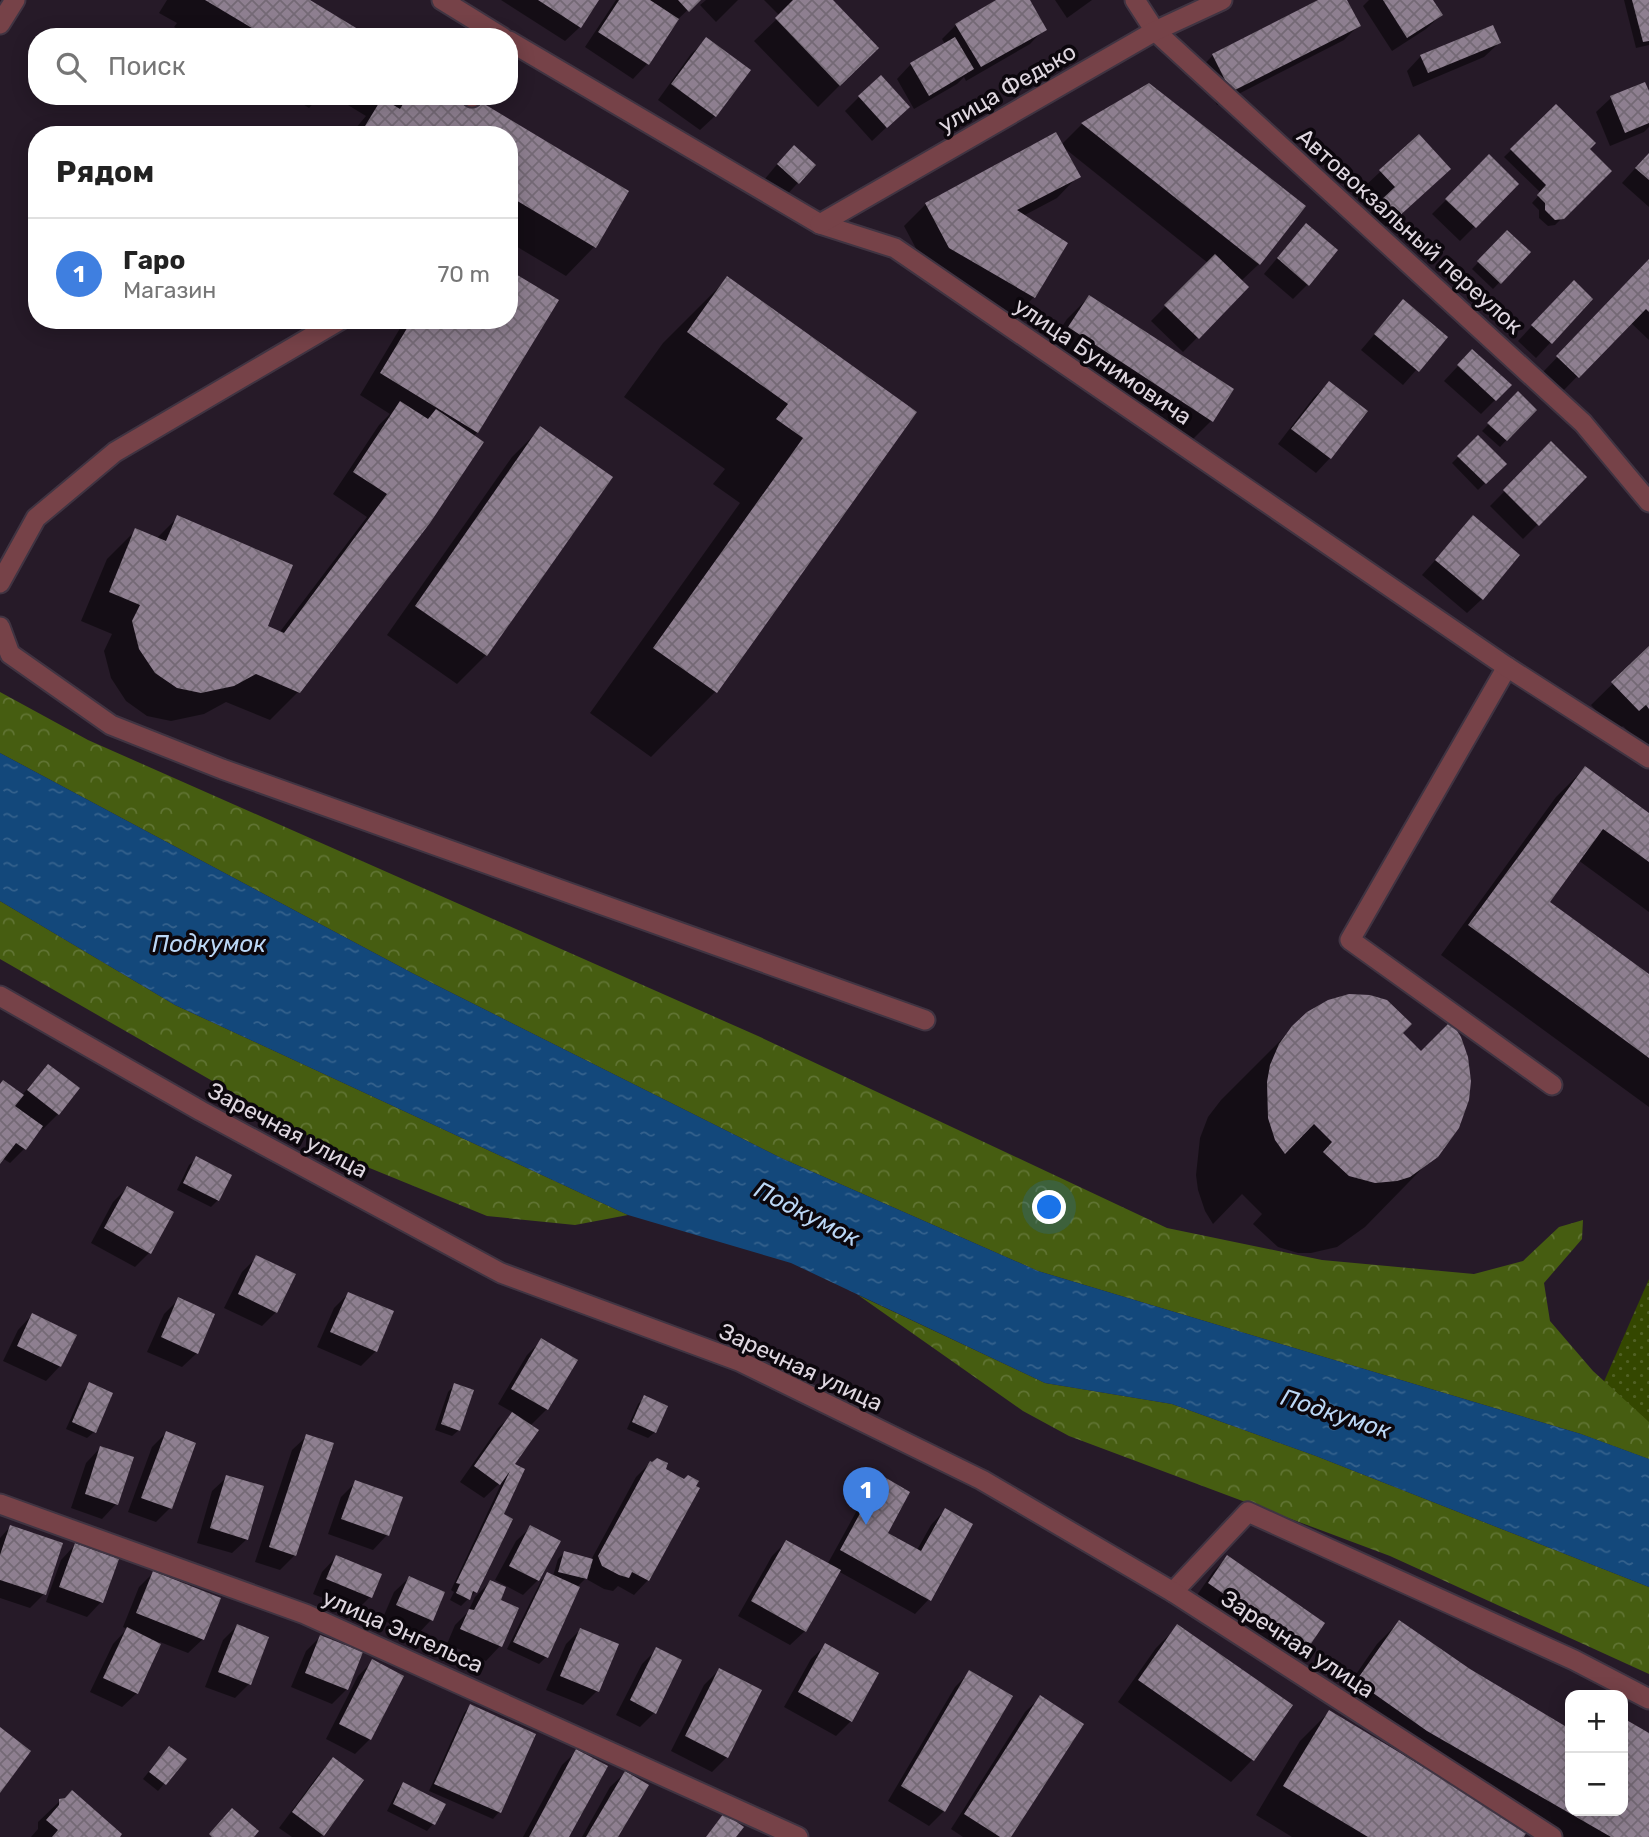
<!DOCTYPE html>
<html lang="ru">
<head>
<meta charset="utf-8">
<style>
  body { margin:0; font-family:Rubik,sans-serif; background:#f2f2f2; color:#222 }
  .controls { position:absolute; right:21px; bottom:21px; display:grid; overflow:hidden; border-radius:14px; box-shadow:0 4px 18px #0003 }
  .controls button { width:63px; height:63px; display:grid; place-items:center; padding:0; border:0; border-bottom:2px solid #e0e0e0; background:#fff; color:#222; font:35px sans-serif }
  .you { position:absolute; left:1050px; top:1208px; width:24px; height:24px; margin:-18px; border:5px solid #fff; border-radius:50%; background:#1a73e8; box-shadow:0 0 0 10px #1a73e833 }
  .badge { display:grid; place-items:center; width:46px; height:46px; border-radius:50%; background:#7c3aed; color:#fff; font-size:23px; font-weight:700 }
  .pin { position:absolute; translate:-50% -58px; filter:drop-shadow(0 2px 4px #0008) }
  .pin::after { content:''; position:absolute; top:37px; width:24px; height:21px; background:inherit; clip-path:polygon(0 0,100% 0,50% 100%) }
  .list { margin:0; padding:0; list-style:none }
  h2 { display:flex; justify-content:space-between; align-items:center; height:91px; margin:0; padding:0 28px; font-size:30px }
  h2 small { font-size:23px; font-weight:400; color:#767676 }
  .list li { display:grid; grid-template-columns:46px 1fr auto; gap:21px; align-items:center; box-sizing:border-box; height:112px; padding:0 28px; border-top:2px solid #e0e0e0 }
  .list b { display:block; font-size:26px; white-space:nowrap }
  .list p { margin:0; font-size:23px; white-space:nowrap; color:#767676 }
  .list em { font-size:23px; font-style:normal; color:#767676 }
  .icon { flex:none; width:38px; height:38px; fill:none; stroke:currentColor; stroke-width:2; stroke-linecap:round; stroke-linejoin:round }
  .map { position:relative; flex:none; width:1649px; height:1837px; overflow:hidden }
  .search { position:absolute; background:#fff; box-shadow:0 4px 18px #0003; left:28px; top:28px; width:490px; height:77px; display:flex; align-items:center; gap:18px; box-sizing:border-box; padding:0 24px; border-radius:28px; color:#767676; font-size:26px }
  .panel { position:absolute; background:#fff; box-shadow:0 4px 18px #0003; left:28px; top:126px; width:490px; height:203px; border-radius:28px }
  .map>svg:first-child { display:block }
  .grass { fill:url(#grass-dots) }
  .forest { fill:url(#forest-crowns) }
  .water { fill:url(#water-ripples) }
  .shadow { fill:#0007 }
  .building { fill:url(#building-cross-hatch) }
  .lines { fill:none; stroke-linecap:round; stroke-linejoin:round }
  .service-casing { stroke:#403442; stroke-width:23 }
  .minor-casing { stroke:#403442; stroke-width:23 }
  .service { stroke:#764248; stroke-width:19 }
  .minor { stroke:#764248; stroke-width:19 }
  .labels { text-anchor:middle; stroke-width:7; stroke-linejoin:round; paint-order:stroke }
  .street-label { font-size:23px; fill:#ded6df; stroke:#0c070d }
  .water-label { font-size:24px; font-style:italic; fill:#bbd7f6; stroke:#0c070d }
</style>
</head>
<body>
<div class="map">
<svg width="1649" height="1837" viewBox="0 0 1649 1837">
  <defs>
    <pattern id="grass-dots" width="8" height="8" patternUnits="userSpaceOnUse" patternTransform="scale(1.75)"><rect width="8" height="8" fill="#344700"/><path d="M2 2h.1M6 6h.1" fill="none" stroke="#516125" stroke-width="1.8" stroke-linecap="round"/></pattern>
    <pattern id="forest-crowns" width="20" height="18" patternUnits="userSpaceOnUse" patternTransform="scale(1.75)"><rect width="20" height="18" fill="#465d11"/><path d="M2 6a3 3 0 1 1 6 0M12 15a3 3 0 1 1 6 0" fill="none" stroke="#607433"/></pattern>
    <pattern id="water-ripples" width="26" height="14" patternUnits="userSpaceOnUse" patternTransform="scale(1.75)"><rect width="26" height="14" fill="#13487b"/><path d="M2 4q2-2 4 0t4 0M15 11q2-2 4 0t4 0" fill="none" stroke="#35628d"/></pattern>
    <pattern id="building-cross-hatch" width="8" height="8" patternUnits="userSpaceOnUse" patternTransform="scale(1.75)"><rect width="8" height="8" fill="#8e7f90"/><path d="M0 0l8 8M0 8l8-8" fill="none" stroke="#746975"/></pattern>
  </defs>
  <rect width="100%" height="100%" fill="#261a28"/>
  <polygon class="grass" points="1649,1279 1649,1459 1581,1434"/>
  <g class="forest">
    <polygon points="0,692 88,740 758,1036 1167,1228 1322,1260 1474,1274 1523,1261 1559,1227 1583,1220 1582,1239 1544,1283 1550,1321 1593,1371 1649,1422 1649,1459 1581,1434 1038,1271 781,1158 412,973 0,753"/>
    <polygon points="0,901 175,1005 628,1215 575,1225 487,1216 350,1160 0,959"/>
    <polygon points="858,1295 1045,1383 1172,1404 1316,1456 1649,1587 1649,1674 1390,1556 1069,1436 1023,1411"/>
  </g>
  <polygon class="water" points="0,753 412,973 781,1158 1038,1271 1581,1434 1649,1459 1649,1587 1316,1456 1172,1404 1045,1383 791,1263 628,1215 175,1005 0,901"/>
  <g class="shadow">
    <polygon points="167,0 307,0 368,37 191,37 174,27 177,23 159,13"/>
    <polygon points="501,0 597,0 580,27 565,41"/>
    <polygon points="616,0 698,0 673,24 647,64 633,79 585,47"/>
    <polygon points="706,0 738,0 716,22 700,5"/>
    <polygon points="764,0 831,0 877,48 818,107 754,41 780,16"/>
    <polygon points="999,0 1028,0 1044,29 1030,44 966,81 964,77 957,84 914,109 897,79 911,64 945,44 942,39 956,25"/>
    <polygon points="1055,0 1092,0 1067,18"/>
    <polygon points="1322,0 1345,0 1358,26 1344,40 1217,105 1199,70 1213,55"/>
    <polygon points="1369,0 1431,0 1441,15 1426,29 1392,51 1363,6"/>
    <polygon points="1624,0 1649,0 1649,45 1636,48"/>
    <polygon points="706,40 715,116 700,130 658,100 691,54"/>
    <polygon points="1499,43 1484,57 1413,87 1407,71 1421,56"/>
    <polygon points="1644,84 1649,95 1649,127 1644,132 1610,146 1596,112 1611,98"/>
    <polygon points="1149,85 1304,207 1259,264 1241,281 1247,287 1183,352 1151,321 1208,263 1063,147 1078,176 1057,198 1023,216 1034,297 1012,319 927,269 904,226 926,204 1061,145 1082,124"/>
    <polygon points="290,96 320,96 309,108"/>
    <polygon points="333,96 468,96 627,191 594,247 566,276 509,242 509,135 350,135 366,116"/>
    <polygon points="859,97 893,121 872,141 845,111"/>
    <polygon points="1556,106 1588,149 1610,171 1555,225 1548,226 1539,218 1539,210 1532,203 1541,193 1504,157"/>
    <polygon points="1419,136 1434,183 1380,232 1367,216 1381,202 1366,185"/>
    <polygon points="1649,153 1649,207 1622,183"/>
    <polygon points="1489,157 1517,184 1460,241 1432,214"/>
    <polygon points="779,162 814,165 784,198 764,180"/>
    <polygon points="1507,232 1529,252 1493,289 1472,269"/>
    <polygon points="1292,240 1308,284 1293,299 1264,274"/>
    <polygon points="1649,262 1649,340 1630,322 1563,391 1543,372"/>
    <polygon points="727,279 915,412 715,692 651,757 590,713 740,503 713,484 725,469 624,397 663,343"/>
    <polygon points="1089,297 1212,420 1190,442 1047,349 1067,319"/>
    <polygon points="1559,297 1591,299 1536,358 1518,341"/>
    <polygon points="1403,301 1445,337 1403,385 1361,350"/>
    <polygon points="405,320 509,320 477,432 299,691 270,720 226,702 204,714 171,721 147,716 126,701 111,678 104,651 112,634 81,621 107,559 136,530 156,539 178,517 265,627 279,633 367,517 333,494 379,425 390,414 360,395"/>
    <polygon points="1458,366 1495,400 1481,414 1444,381"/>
    <polygon points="1329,383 1366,412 1330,458 1316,473 1278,444 1314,397"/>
    <polygon points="1518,394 1534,410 1500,447 1482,431"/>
    <polygon points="540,429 486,655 457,684 387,635 512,457"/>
    <polygon points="1478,437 1504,464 1478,490 1452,463"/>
    <polygon points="1551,444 1585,477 1523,539 1490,506"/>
    <polygon points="1473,518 1482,599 1467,613 1422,575"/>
    <polygon points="1649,648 1649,753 1623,726 1616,732 1591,705"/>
    <polygon points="1585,768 1649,815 1649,912 1578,860 1547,902 1649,976 1649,1107 1441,955 1556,797"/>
    <polygon points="1293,1028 1400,1033 1421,1053 1463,1114 1449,1141 1365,1227 1337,1247 1311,1253 1298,1253 1278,1247 1253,1224 1262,1214 1242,1194 1213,1224 1205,1211 1198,1190 1196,1175 1200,1138 1208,1117 1221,1100"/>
    <polygon points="48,1066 78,1088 58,1114 43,1129 41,1127 24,1149 10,1163 2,1158 0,1161 0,1085 21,1096"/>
    <polygon points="196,1159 218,1200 211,1207 177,1190 189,1165"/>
    <polygon points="127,1188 149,1253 135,1267 91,1243 113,1202"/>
    <polygon points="257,1257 276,1312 262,1326 224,1308 242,1272"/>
    <polygon points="348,1294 376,1351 361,1366 317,1347 334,1308"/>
    <polygon points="179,1299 197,1353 182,1367 147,1352 164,1314"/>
    <polygon points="32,1315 60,1366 46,1381 3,1361 18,1330"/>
    <polygon points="542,1340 576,1361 547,1409 530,1426 512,1465 501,1515 510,1519 475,1592 461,1606 450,1600 454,1592 451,1590 503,1480 484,1498 460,1482 498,1428 514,1413 498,1404 527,1355"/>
    <polygon points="90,1384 94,1432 87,1438 66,1429 83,1391"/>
    <polygon points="455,1385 459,1430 452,1436 435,1430 448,1392"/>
    <polygon points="645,1397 655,1432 648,1438 627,1429 638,1404"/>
    <polygon points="166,1433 170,1508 156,1522 128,1512 152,1447"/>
    <polygon points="307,1436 295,1555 280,1570 255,1562 292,1450"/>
    <polygon points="100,1448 116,1504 102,1519 71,1508 86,1463"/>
    <polygon points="650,1463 685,1481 648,1580 634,1595 618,1586 613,1591 604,1589 588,1580 587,1577 577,1587 546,1657 539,1664 507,1649 541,1581 548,1574 553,1576 558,1559 565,1552 591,1560 636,1477"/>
    <polygon points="227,1477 247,1539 232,1553 197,1543 212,1491"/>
    <polygon points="881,1478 885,1533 917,1550 931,1525 945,1510 929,1599 915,1614 838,1571 805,1631 790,1645 738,1616 772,1556 786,1542 827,1565 867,1492"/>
    <polygon points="356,1482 387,1535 373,1550 328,1534 341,1497"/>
    <polygon points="10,1527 44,1594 30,1608 0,1598 0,1538"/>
    <polygon points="531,1527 558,1541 538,1580 523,1595 495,1580 516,1541"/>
    <polygon points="75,1545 101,1602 87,1617 46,1602 61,1560"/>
    <polygon points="336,1557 370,1597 356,1611 313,1594 322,1572"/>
    <polygon points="1227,1557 1304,1650 1290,1664 1195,1598 1213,1572"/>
    <polygon points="153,1573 203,1639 188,1653 160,1642 137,1693 122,1707 90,1692 113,1644 127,1629 123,1627 139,1587"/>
    <polygon points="409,1578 431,1620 417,1635 382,1620 394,1592"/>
    <polygon points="490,1582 499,1600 500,1646 486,1661 447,1644 455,1625 468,1612 475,1597"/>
    <polygon points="1399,1622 1467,1669 1570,1730 1570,1811 1623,1811 1623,1720 1649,1735 1649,1837 1533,1837 1525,1832 1522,1837 1292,1837 1256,1815 1300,1741 1329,1712 1402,1756 1405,1752 1336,1703 1377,1644"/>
    <polygon points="237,1626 249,1684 235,1698 205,1687 223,1640"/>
    <polygon points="1178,1626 1252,1760 1231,1782 1118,1702 1156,1648"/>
    <polygon points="580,1630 597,1691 583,1705 546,1690 566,1644"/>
    <polygon points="320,1637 347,1689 332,1704 291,1687 306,1651"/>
    <polygon points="826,1645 851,1721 836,1736 784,1707 811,1659"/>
    <polygon points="656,1650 654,1713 640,1727 616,1715 642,1664"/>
    <polygon points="373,1661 370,1739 355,1754 326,1739 358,1676"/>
    <polygon points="719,1670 727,1757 712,1772 671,1751 704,1685"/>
    <polygon points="970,1672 1011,1697 944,1811 929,1826 888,1801 955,1687"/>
    <polygon points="1040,1698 1009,1837 963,1837 951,1829 1025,1712"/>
    <polygon points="470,1706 499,1812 493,1819 429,1791 464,1713"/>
    <polygon points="577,1751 568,1837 523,1837 562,1765"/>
    <polygon points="162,1755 184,1760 158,1791 143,1779"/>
    <polygon points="333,1759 323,1834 320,1837 292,1837 279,1828 319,1774"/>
    <polygon points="625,1773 616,1837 582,1837 610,1787"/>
    <polygon points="404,1784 444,1805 433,1824 427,1831 387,1811 397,1791"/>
    <polygon points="60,1801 118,1837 31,1837 38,1829 38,1822"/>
  </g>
  <g class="building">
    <polygon points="205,0 310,0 371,37 267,37"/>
    <polygon points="538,0 599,0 581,28"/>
    <polygon points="619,0 650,0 679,19 649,65 598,32"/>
    <polygon points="678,0 701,0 689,12"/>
    <polygon points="793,0 833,0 879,48 840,86 775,18"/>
    <polygon points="996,0 1030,0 1047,30 981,67 955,24"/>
    <polygon points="1318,0 1347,0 1361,26 1231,92 1212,54"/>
    <polygon points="1383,0 1433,0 1443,15 1407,38"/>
    <polygon points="1632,0 1649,0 1649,41 1643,42"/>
    <polygon points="1493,25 1501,43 1428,73 1420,55"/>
    <polygon points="706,37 751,70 716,117 671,84"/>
    <polygon points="955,37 974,69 929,96 910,63"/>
    <polygon points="881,75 910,107 887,128 858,96"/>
    <polygon points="1645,82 1649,91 1649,123 1625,133 1610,96"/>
    <polygon points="1149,83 1306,206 1260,265 1081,123"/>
    <polygon points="408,96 471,96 629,191 596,248 509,196 509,135 379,135 365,126 382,98 400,109"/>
    <polygon points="1556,104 1596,143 1590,149 1612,171 1564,219 1555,220 1545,210 1545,203 1537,195 1546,185 1510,149"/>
    <polygon points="1056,132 1081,177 1017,210 1068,243 1035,298 949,248 925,203"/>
    <polygon points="1419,134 1451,169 1396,219 1380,201 1395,187 1379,170"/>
    <polygon points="794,145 816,165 799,184 777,164"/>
    <polygon points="1649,153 1649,180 1635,168"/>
    <polygon points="1489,154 1519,184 1476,228 1445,199"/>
    <polygon points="1306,223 1338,250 1309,286 1277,258"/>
    <polygon points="1507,230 1531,252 1501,284 1477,261"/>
    <polygon points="1215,254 1249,287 1199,339 1164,305"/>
    <polygon points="1649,259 1649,312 1646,309 1579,378 1556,356"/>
    <polygon points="509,270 559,300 478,433 380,373 412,320 509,320"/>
    <polygon points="727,276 917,412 717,693 653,648 803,438 776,419 788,404 687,332"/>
    <polygon points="1574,280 1593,299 1552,344 1531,325"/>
    <polygon points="1089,295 1234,389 1213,422 1068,327"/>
    <polygon points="1403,299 1448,337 1419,372 1374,334"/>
    <polygon points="1472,349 1512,385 1496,401 1457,365"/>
    <polygon points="1329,381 1368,411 1331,459 1291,429"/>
    <polygon points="1518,391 1537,410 1507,441 1487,423"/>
    <polygon points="400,401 428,419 436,409 484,442 430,523 300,693 256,674 234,686 201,693 177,688 155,673 139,649 132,621 140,605 109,592 135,528 166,541 177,515 293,565 268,626 284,633 387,494 353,472"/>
    <polygon points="540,426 613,477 487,656 415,606"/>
    <polygon points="1478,435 1507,464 1486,484 1457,456"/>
    <polygon points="1551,441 1587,477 1539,526 1503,490"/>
    <polygon points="1473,515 1520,555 1483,600 1435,560"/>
    <polygon points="1649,646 1649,709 1646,705 1639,711 1611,682"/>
    <polygon points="1585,766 1649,813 1649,862 1603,829 1550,902 1649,974 1649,1058 1468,925"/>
    <polygon points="1349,994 1370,995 1387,1000 1412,1024 1403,1033 1421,1051 1451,1021 1461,1037 1468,1057 1471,1081 1469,1100 1459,1128 1438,1157 1410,1177 1397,1181 1375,1183 1349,1176 1323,1152 1332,1142 1314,1124 1285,1154 1275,1140 1268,1118 1267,1082 1270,1065 1279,1044 1292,1026 1307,1012 1328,1000"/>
    <polygon points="48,1064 80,1088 59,1115 27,1090"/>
    <polygon points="3,1080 24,1095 15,1106 43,1126 26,1150 16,1143 0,1164 0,1084"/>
    <polygon points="196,1156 232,1175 219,1201 183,1183"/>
    <polygon points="127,1186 174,1212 151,1254 104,1228"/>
    <polygon points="256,1255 296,1274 277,1313 238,1294"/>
    <polygon points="348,1292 394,1311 377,1352 330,1332"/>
    <polygon points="178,1297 215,1314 198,1354 161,1337"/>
    <polygon points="32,1313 77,1335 61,1367 17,1346"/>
    <polygon points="541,1338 578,1360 548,1410 511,1389"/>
    <polygon points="89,1382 113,1393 96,1433 72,1422"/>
    <polygon points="454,1383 474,1390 460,1431 441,1424"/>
    <polygon points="644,1395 668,1406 656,1433 632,1422"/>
    <polygon points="512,1412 539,1430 515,1464 525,1469 504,1514 513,1519 477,1593 473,1591 470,1600 456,1593 460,1584 456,1583 510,1471 500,1485 474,1466"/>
    <polygon points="166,1431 196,1443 172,1509 141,1498"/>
    <polygon points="306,1434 334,1443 296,1556 269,1547"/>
    <polygon points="100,1446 134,1457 118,1505 85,1494"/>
    <polygon points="657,1458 668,1463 666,1469 684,1479 688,1475 699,1481 696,1486 700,1488 649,1581 632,1572 629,1578 619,1575 602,1566 598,1556 650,1461 652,1462"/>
    <polygon points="226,1475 264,1486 248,1540 210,1528"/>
    <polygon points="881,1475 910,1492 888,1533 921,1551 945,1508 973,1524 931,1601 840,1550"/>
    <polygon points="355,1480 403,1497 389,1536 341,1519"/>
    <polygon points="10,1525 63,1543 46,1595 0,1580 0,1555"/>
    <polygon points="530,1525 561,1541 539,1581 509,1566"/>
    <polygon points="786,1540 841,1570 806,1632 751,1601"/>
    <polygon points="75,1543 119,1559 103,1603 59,1587"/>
    <polygon points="564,1551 593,1559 587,1579 558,1572"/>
    <polygon points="336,1555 382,1574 372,1598 326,1579"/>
    <polygon points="1227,1555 1325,1623 1306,1651 1208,1583"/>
    <polygon points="153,1571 221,1598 204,1640 136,1613"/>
    <polygon points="547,1572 580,1587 548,1658 513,1642"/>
    <polygon points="409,1576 445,1592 433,1621 396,1605"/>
    <polygon points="490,1580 506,1587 501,1600 519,1608 502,1647 460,1629 469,1609 474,1610"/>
    <polygon points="1399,1620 1470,1669 1570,1729 1570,1811 1623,1811 1623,1718 1649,1733 1649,1837 1611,1837 1427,1731 1356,1681"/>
    <polygon points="237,1624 269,1637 251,1685 218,1672"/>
    <polygon points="1177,1624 1293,1705 1254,1761 1138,1680"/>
    <polygon points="127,1627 161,1644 138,1694 103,1678"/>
    <polygon points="580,1628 619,1644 599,1692 560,1676"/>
    <polygon points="320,1635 363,1652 348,1690 305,1673"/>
    <polygon points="825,1643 879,1673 852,1722 798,1692"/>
    <polygon points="656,1647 682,1660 656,1714 630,1700"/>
    <polygon points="372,1659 404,1676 371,1740 339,1724"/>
    <polygon points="719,1668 762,1690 728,1758 685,1736"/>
    <polygon points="969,1670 1013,1696 945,1812 901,1786"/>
    <polygon points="1040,1695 1084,1724 1011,1837 1000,1837 964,1814"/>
    <polygon points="470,1704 536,1734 501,1813 434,1784"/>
    <polygon points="1329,1710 1528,1830 1524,1837 1368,1837 1283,1786"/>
    <polygon points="0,1727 31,1751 0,1793"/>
    <polygon points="169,1746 187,1759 166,1785 149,1772"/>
    <polygon points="576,1749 608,1766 569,1837 529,1837"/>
    <polygon points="333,1757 364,1780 324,1836 292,1812"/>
    <polygon points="625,1771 649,1785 618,1837 586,1837"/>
    <polygon points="403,1782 446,1804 435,1825 393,1804"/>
    <polygon points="72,1790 122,1834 120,1837 52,1837 58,1830 46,1820 59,1805 59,1799 65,1798"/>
    <polygon points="232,1808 259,1831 254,1837 212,1837 209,1834"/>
    <polygon points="724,1813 744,1827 736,1837 706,1837"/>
  </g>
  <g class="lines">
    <g class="service-casing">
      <g id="service">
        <polyline points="0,24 15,0"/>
        <polyline points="472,97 472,96"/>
        <polyline points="0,583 36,518 115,452 340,320"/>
        <polyline points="0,627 10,654 111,725 222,769 925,1020"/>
        <polyline points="1507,667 1350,940 1552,1085"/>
        <polyline points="1173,1592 1248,1512 1574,1660 1649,1699"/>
      </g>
    </g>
    <g class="minor-casing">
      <g id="minor">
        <polyline points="442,0 502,37"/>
        <polyline points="1135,0 1155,31 1583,423 1649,502"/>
        <polyline points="509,41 820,224 895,248 1507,667 1649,758"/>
        <polyline points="820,224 1155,31 1222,0"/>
        <polyline points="0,996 201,1111 501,1273 739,1361 982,1480 1173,1592 1552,1837"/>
        <polyline points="0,1504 305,1614 798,1837"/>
      </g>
    </g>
    <use href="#service" class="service"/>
    <use href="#minor" class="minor"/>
  </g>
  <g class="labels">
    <g class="street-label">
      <text transform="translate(1007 88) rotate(-30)" y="8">улица Федько</text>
      <text transform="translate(1410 231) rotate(42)" y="8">Автовокзальный переулок</text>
      <text transform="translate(1103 361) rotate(34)" y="8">улица Бунимовича</text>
      <text transform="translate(288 1130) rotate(28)" y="8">Заречная улица</text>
      <text transform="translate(801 1367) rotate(25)" y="8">Заречная улица</text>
      <text transform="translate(403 1631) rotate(24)" y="8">улица Энгельса</text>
      <text transform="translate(1298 1644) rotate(33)" y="8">Заречная улица</text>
    </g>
    <g class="water-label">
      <text x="209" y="952">Подкумок</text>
      <text transform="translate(807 1214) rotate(27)" y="8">Подкумок</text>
      <text transform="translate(1336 1414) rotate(18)" y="8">Подкумок</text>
    </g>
  </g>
</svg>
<div class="controls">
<button>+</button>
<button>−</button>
</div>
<div class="you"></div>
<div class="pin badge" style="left:866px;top:1525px;background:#3f7fe0">1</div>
<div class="search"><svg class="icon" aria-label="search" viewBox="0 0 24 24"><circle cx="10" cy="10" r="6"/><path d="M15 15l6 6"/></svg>Поиск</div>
<section class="panel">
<h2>Рядом<small></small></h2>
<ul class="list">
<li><span class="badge" style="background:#3f7fe0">1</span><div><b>Гаро</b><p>Магазин</p></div><em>70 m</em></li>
</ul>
</section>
</div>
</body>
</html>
